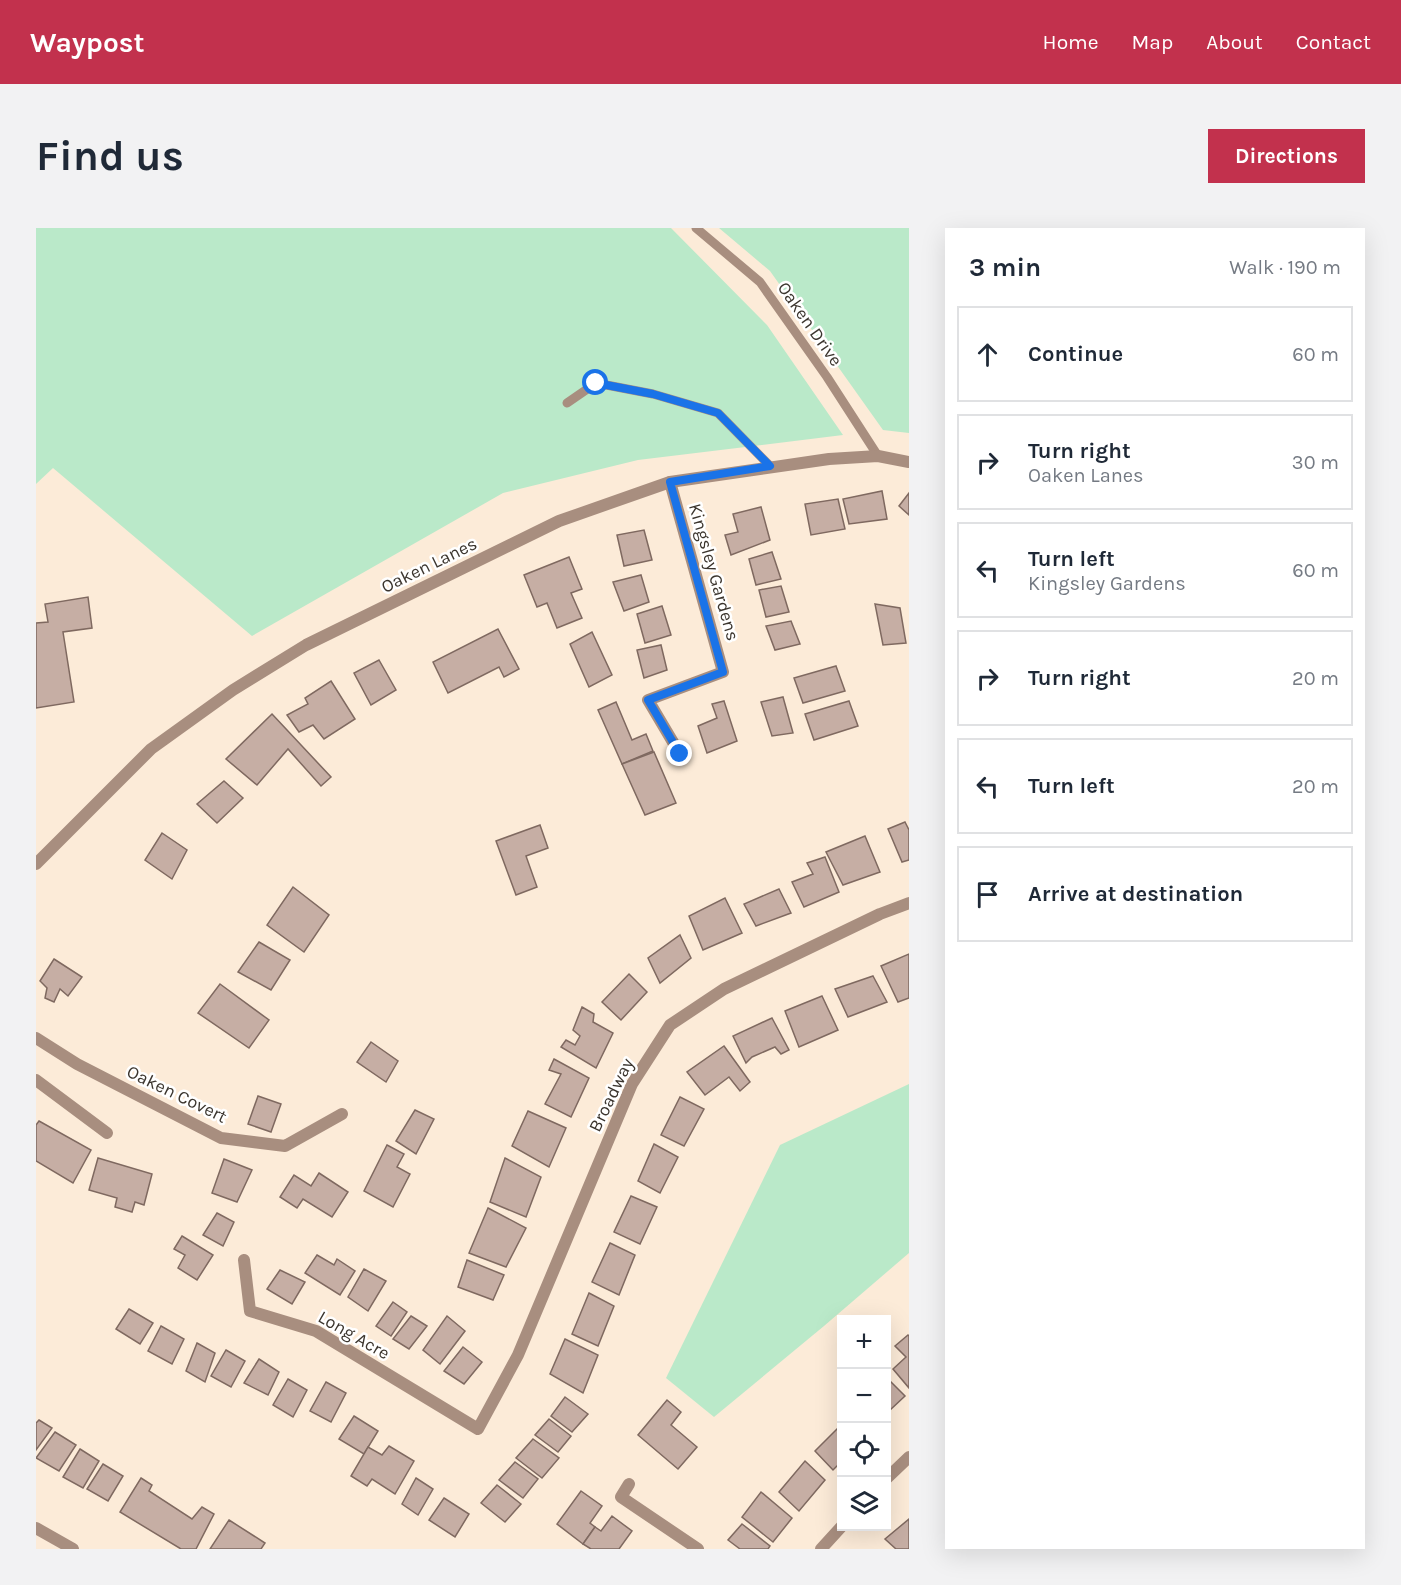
<!DOCTYPE html>
<html lang="en">
<head>
<meta charset="utf-8">
<style>
  body { margin:0; font-family:Karla,sans-serif; background:#f2f2f3; color:#1f2937 }
  .controls { position:absolute; right:18px; bottom:18px; display:grid; overflow:hidden; border-radius:0px; box-shadow:0 6px 24px #0002 }
  .controls button { width:54px; height:54px; display:grid; place-items:center; padding:0; border:0; border-bottom:2px solid #e0e1e3; background:#fff; color:#1f2937; font:30px sans-serif }
  .stop { position:absolute; width:18px; height:18px; margin:-14px; border:4px solid #1a73e8; border-radius:50%; background:#fff }
  .stop.end { background:#1a73e8; border-color:#fff; box-shadow:0 2px 6px #0008 }
  .list { margin:0; padding:0; list-style:none }
  h2 { display:flex; justify-content:space-between; align-items:center; height:78px; margin:0; padding:0 24px; font-size:26px }
  h2 small { font-size:20px; font-weight:400; color:#747a83 }
  .list li { display:grid; grid-template-columns:39px 1fr auto; gap:18px; align-items:center; box-sizing:border-box; height:96px; margin:0 12px 12px; padding:0 12px; border:2px solid #e0e1e3; border-radius:0px }
  .list b { display:block; font-size:22px; white-space:nowrap }
  .list p { margin:0; font-size:20px; white-space:nowrap; color:#747a83 }
  .list em { font-size:20px; font-style:normal; color:#747a83 }
  .icon { flex:none; width:33px; height:33px; fill:none; stroke:currentColor; stroke-width:2; stroke-linecap:round; stroke-linejoin:round }
  .map { position:relative; flex:none; width:873px; height:1321px; overflow:hidden; border-radius:0px }
  header { display:flex; align-items:center; gap:36px; box-sizing:border-box; height:84px; padding:0 30px; background:#c2314d; color:#fff }
  header strong { font-size:28px }
  nav { display:flex; gap:33px; margin-inline-start:auto; font-size:21px }
  .intro { display:flex; align-items:center; justify-content:space-between; box-sizing:border-box; height:144px; padding:0 36px }
  h1 { margin:0; font-size:42px }
  .button { padding:15px 27px; border-radius:0px; background:#c2314d; color:#fff; font-size:21px; font-weight:700 }
  main { display:flex; gap:36px; padding:0 36px }
  aside { flex:1; background:#fff; border-radius:0px; box-shadow:0 6px 24px #0002 }
  .map>svg:first-child { display:block }
  .green { fill:#bae9c9 }
  .building { fill:#c6aea4; stroke:#7f6960; stroke-width:1.5 }
  .lines { fill:none; stroke-linecap:round; stroke-linejoin:round }
  .service { stroke:#a88e7f; stroke-width:9 }
  .minor { stroke:#a88e7f; stroke-width:12 }
  .route { stroke:#1a73e8; stroke-width:8 }
  .labels { text-anchor:middle; stroke-width:5; stroke-linejoin:round; paint-order:stroke }
  .street-label { font-size:18px; fill:#3b352e; stroke:#fff }
</style>
</head>
<body>
<header>
<strong>Waypost</strong>
<nav><a>Home</a><a>Map</a><a>About</a><a>Contact</a></nav>
</header>
<div class="intro"><h1>Find us</h1><a class="button">Directions</a></div>
<main>
<div class="map">
<svg width="873" height="1321" viewBox="0 0 873 1321">
  <rect width="100%" height="100%" fill="#fcebd8"/>
  <g class="green">
    <polygon points="0,0 635,0 731,97 807,207 602,232 467,265 216,408 17,240 0,256"/>
    <polygon points="683,0 873,0 873,205 847,202 734,43"/>
    <polygon points="873,856 873,1025 788,1098 678,1189 630,1150 744,917"/>
  </g>
  <g class="building">
    <polygon points="846,263 851,291 813,296 807,271"/>
    <polygon points="873,265 873,287 863,278"/>
    <polygon points="802,271 809,301 775,307 769,276"/>
    <polygon points="725,279 734,312 695,327 689,307 702,304 697,286"/>
    <polygon points="608,302 616,332 588,338 581,307"/>
    <polygon points="736,324 745,351 720,357 713,331"/>
    <polygon points="533,329 546,361 535,365 546,390 521,400 511,375 501,379 488,347"/>
    <polygon points="605,347 613,374 588,383 577,354"/>
    <polygon points="745,358 753,384 730,389 723,362"/>
    <polygon points="52,369 56,400 27,404 38,474 0,480 0,395 12,394 9,376"/>
    <polygon points="839,376 864,380 870,415 847,417"/>
    <polygon points="626,378 635,407 609,415 601,386"/>
    <polygon points="755,393 764,416 739,422 730,398"/>
    <polygon points="462,401 483,441 468,449 463,439 412,465 397,434"/>
    <polygon points="556,404 576,447 553,459 534,416"/>
    <polygon points="625,417 631,442 608,450 601,422"/>
    <polygon points="343,432 360,462 335,477 318,445"/>
    <polygon points="800,438 809,463 767,475 758,450"/>
    <polygon points="295,453 319,491 288,511 277,497 263,504 251,487 272,476 269,470"/>
    <polygon points="747,469 757,505 736,508 725,474"/>
    <polygon points="688,473 701,513 671,525 662,498 681,490 676,476"/>
    <polygon points="813,473 822,498 778,512 769,486"/>
    <polygon points="580,474 596,512 610,506 617,523 586,536 562,482"/>
    <polygon points="236,486 295,549 285,558 252,521 221,557 190,531"/>
    <polygon points="618,524 640,575 609,587 586,536"/>
    <polygon points="188,553 207,570 181,595 161,576"/>
    <polygon points="869,594 873,602 873,632 866,634 852,601"/>
    <polygon points="504,597 512,620 490,628 501,659 480,667 460,613"/>
    <polygon points="126,605 151,622 136,651 109,632"/>
    <polygon points="829,608 844,644 807,657 790,624"/>
    <polygon points="789,629 803,664 768,679 756,654 777,646 771,635"/>
    <polygon points="257,659 293,687 268,724 231,697"/>
    <polygon points="743,661 755,685 720,698 708,676"/>
    <polygon points="689,670 706,705 667,722 653,688"/>
    <polygon points="644,707 655,730 624,755 612,730"/>
    <polygon points="223,714 254,732 235,762 202,744"/>
    <polygon points="873,726 873,770 862,774 845,738"/>
    <polygon points="18,731 46,749 32,768 24,761 18,774 9,770 11,760 4,753"/>
    <polygon points="593,746 611,764 585,792 566,774"/>
    <polygon points="837,748 851,774 812,789 799,761"/>
    <polygon points="184,756 233,792 213,820 162,785"/>
    <polygon points="786,768 802,802 763,819 749,783"/>
    <polygon points="546,779 558,786 557,794 577,805 560,840 525,819 530,812 539,817 544,808 537,802"/>
    <polygon points="736,790 753,822 745,826 739,819 716,829 710,835 697,808"/>
    <polygon points="335,814 362,833 350,854 321,834"/>
    <polygon points="688,818 714,854 704,863 693,849 669,867 651,844"/>
    <polygon points="518,831 553,850 535,889 509,876 525,846 513,842"/>
    <polygon points="222,868 245,876 235,904 212,896"/>
    <polygon points="644,869 668,881 648,918 625,907"/>
    <polygon points="379,882 398,891 380,926 360,913"/>
    <polygon points="492,883 530,900 513,939 476,918"/>
    <polygon points="3,893 55,922 37,955 0,933 0,897"/>
    <polygon points="618,916 642,929 624,965 602,953"/>
    <polygon points="351,917 368,926 361,939 374,946 357,979 328,963"/>
    <polygon points="62,930 116,946 108,977 99,974 96,984 79,979 81,970 53,962"/>
    <polygon points="469,930 505,949 490,989 454,974"/>
    <polygon points="188,931 216,942 201,974 176,965"/>
    <polygon points="283,945 312,964 296,989 267,971 261,980 244,969 258,947 275,958"/>
    <polygon points="595,968 621,979 604,1016 578,1004"/>
    <polygon points="452,980 490,1000 470,1039 433,1025"/>
    <polygon points="181,985 198,994 187,1018 167,1007"/>
    <polygon points="146,1008 177,1027 161,1052 142,1040 149,1027 138,1021"/>
    <polygon points="574,1015 599,1027 583,1067 556,1054"/>
    <polygon points="281,1027 298,1037 301,1031 319,1043 304,1067 269,1045"/>
    <polygon points="431,1032 468,1047 457,1072 422,1059"/>
    <polygon points="328,1041 350,1053 332,1083 312,1069"/>
    <polygon points="244,1042 269,1054 256,1076 231,1061"/>
    <polygon points="553,1065 578,1078 562,1118 536,1106"/>
    <polygon points="357,1074 371,1084 355,1108 340,1098"/>
    <polygon points="93,1081 117,1095 104,1116 80,1101"/>
    <polygon points="375,1088 391,1098 373,1121 357,1111"/>
    <polygon points="411,1088 429,1103 404,1136 387,1122"/>
    <polygon points="125,1098 148,1111 136,1136 112,1123"/>
    <polygon points="872,1107 873,1108 873,1160 857,1141 870,1129 859,1118"/>
    <polygon points="529,1111 562,1127 547,1165 514,1146"/>
    <polygon points="161,1115 179,1125 169,1154 150,1143"/>
    <polygon points="427,1119 446,1134 428,1156 408,1143"/>
    <polygon points="190,1122 209,1133 195,1159 175,1148"/>
    <polygon points="223,1131 243,1144 232,1167 208,1155"/>
    <polygon points="850,1149 869,1168 853,1183 850,1180"/>
    <polygon points="252,1151 271,1162 257,1189 237,1177"/>
    <polygon points="290,1154 310,1165 295,1194 274,1183"/>
    <polygon points="529,1169 552,1186 536,1204 515,1188"/>
    <polygon points="631,1172 645,1184 635,1197 661,1219 642,1241 602,1207"/>
    <polygon points="318,1188 342,1203 328,1226 303,1211"/>
    <polygon points="513,1191 535,1208 522,1224 499,1207"/>
    <polygon points="3,1192 16,1200 0,1222 0,1195"/>
    <polygon points="806,1196 806,1233 797,1242 779,1223"/>
    <polygon points="19,1204 40,1217 23,1243 0,1230"/>
    <polygon points="497,1211 523,1230 506,1250 480,1230"/>
    <polygon points="353,1218 378,1233 359,1266 336,1251 331,1258 315,1248 332,1219 346,1227"/>
    <polygon points="44,1221 63,1233 47,1260 27,1249"/>
    <polygon points="769,1233 789,1252 763,1283 743,1264"/>
    <polygon points="479,1234 502,1251 487,1270 463,1252"/>
    <polygon points="67,1236 87,1248 72,1273 51,1261"/>
    <polygon points="105,1250 116,1257 113,1263 156,1291 166,1279 178,1286 160,1321 145,1321 84,1284"/>
    <polygon points="380,1250 397,1261 382,1287 366,1276"/>
    <polygon points="461,1257 485,1276 469,1294 445,1275"/>
    <polygon points="545,1263 566,1278 554,1295 559,1299 547,1316 521,1296"/>
    <polygon points="725,1264 756,1290 737,1314 706,1289"/>
    <polygon points="408,1270 433,1286 419,1309 393,1292"/>
    <polygon points="576,1288 596,1303 583,1321 555,1321 547,1316 559,1299 565,1303"/>
    <polygon points="873,1291 873,1321 860,1321 849,1311"/>
    <polygon points="193,1292 229,1315 225,1321 174,1321"/>
    <polygon points="706,1296 734,1318 732,1321 704,1321 692,1312"/>
  </g>
  <g class="lines">
    <g class="service">
      <polyline points="660,0 724,54 791,149 842,228"/>
      <polyline points="531,175 560,155 617,166 682,185 734,238"/>
    </g>
    <g class="minor">
      <polyline points="634,254 687,444 612,472 644,526"/>
      <polyline points="0,636 115,521 197,462 270,417 523,293 634,254 793,231 842,228 873,234"/>
      <polyline points="0,810 41,836 185,910 249,918 306,886"/>
      <polyline points="0,852 71,905"/>
      <polyline points="208,1032 214,1083 280,1103 442,1201 482,1127 596,856 634,797 688,761 844,686 873,675"/>
      <polyline points="850,1251 873,1229"/>
      <polyline points="593,1256 585,1269 662,1321"/>
      <polyline points="0,1300 37,1321"/>
      <polyline points="785,1321 806,1298"/>
    </g>
  </g>
  <g class="lines">
    <polyline class="route" points="560,155 617,166 682,185 734,238 634,254 687,444 612,472 644,526"/>
  </g>
  <g class="labels">
    <g class="street-label">
      <text transform="translate(774 96) rotate(55)" y="6">Oaken Drive</text>
      <text transform="translate(393 337) rotate(-26)" y="6">Oaken Lanes</text>
      <text transform="translate(678 344) rotate(74)" y="6">Kingsley Gardens</text>
      <text transform="translate(141 866) rotate(26)" y="6">Oaken Covert</text>
      <text transform="translate(575 867) rotate(-64)" y="6">Broadway</text>
      <text transform="translate(318 1107) rotate(30)" y="6">Long Acre</text>
    </g>
  </g>
</svg>
<div class="controls">
<button>+</button>
<button>−</button>
<button><svg class="icon" aria-label="locate" viewBox="0 0 24 24"><circle cx="12" cy="12" r="6"/><path d="M12 2v4M12 18v4M2 12h4M18 12h4"/></svg></button>
<button><svg class="icon" aria-label="layers" viewBox="0 0 24 24"><path d="M12 4l9 5-9 5-9-5zM3 14l9 5 9-5"/></svg></button>
</div>
<div class="stop" style="left:560px;top:155px"></div>
<div class="stop end" style="left:644px;top:526px"></div>
</div>
<aside>
<h2>3 min<small>Walk · 190 m</small></h2>
<ul class="list">
<li><svg class="icon" aria-label="ahead" viewBox="0 0 24 24"><path d="M12 20V5M6 11l6-6 6 6"/></svg><div><b>Continue</b></div><em>60 m</em></li>
<li><svg class="icon" aria-label="right" viewBox="0 0 24 24"><path d="M7 20v-9h11M14 6l5 5-5 5"/></svg><div><b>Turn right</b><p>Oaken Lanes</p></div><em>30 m</em></li>
<li><svg class="icon" aria-label="left" viewBox="0 0 24 24"><path d="M17 20v-9H6M10 6l-5 5 5 5"/></svg><div><b>Turn left</b><p>Kingsley Gardens</p></div><em>60 m</em></li>
<li><svg class="icon" aria-label="right" viewBox="0 0 24 24"><path d="M7 20v-9h11M14 6l5 5-5 5"/></svg><div><b>Turn right</b></div><em>20 m</em></li>
<li><svg class="icon" aria-label="left" viewBox="0 0 24 24"><path d="M17 20v-9H6M10 6l-5 5 5 5"/></svg><div><b>Turn left</b></div><em>20 m</em></li>
<li><svg class="icon" aria-label="arrive" viewBox="0 0 24 24"><path d="M6 21V4h12l-3 4 3 4H6"/></svg><div><b>Arrive at destination</b></div></li>
</ul>
</aside>
</main>
</body>
</html>
